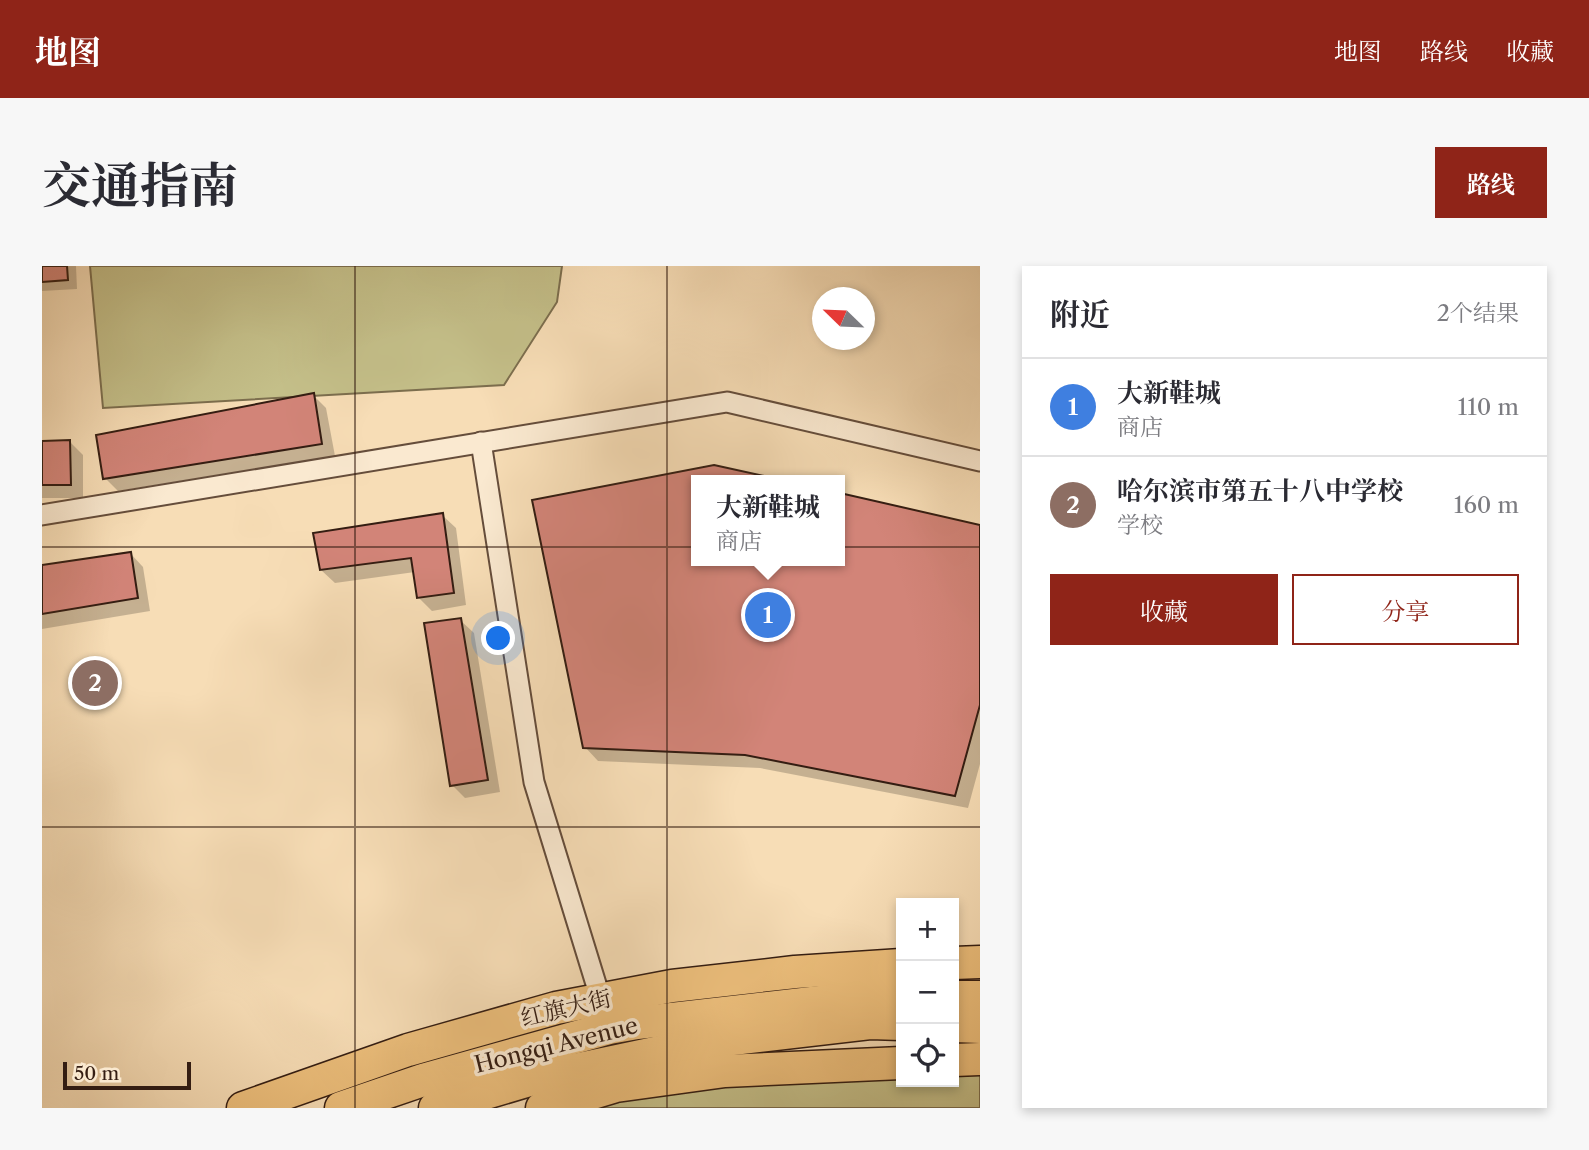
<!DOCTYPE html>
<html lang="zh">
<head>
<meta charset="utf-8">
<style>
  body { margin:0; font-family:"Libre Caslon Text","Noto Serif SC",serif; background:#f7f7f7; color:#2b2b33 }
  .controls { position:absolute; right:21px; bottom:21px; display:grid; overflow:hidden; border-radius:0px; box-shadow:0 4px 10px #0003 }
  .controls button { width:63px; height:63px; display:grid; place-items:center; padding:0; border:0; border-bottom:2px solid #e1e1e2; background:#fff; color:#2b2b33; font:35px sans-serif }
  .compass { position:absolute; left:770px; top:21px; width:63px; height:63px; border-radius:50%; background:#fff; box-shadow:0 4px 10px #0003; rotate:293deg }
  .scale { position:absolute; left:21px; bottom:18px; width:128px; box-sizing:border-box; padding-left:7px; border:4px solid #341d12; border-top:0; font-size:19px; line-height:24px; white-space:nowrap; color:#341d12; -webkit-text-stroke:5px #fae9d0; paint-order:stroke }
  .you { position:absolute; left:457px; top:373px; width:24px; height:24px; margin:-18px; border:5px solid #fff; border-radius:50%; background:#1a73e8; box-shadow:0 0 0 10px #1a73e833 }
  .badge { display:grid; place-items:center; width:46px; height:46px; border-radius:50%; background:#8f2418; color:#fff; font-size:23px; font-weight:700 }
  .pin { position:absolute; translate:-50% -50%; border:4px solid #fff; box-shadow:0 2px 7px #0006 }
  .popup { position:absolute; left:649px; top:209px; width:154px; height:91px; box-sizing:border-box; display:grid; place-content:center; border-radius:0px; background:#fff; filter:drop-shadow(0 2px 5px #0005); font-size:23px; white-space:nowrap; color:#7c7c81 }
  .popup b { font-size:26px; color:#2b2b33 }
  .popup::after { content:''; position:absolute; left:50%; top:100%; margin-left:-14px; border:14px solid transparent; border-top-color:#fff }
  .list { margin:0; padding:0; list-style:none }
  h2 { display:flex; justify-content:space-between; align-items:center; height:91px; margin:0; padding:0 28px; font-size:30px }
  h2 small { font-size:23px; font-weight:400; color:#7c7c81 }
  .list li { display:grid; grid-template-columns:46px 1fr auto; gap:21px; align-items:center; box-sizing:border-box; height:98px; padding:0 28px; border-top:2px solid #e1e1e2 }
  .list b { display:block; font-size:26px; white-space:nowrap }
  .list p { margin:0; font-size:23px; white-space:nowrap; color:#7c7c81 }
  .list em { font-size:23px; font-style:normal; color:#7c7c81 }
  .actions { display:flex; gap:14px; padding:21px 28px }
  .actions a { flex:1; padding:16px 0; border:2px solid #8f2418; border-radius:0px; text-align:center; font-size:24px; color:#8f2418 }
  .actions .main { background:#8f2418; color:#fff }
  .icon { flex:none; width:38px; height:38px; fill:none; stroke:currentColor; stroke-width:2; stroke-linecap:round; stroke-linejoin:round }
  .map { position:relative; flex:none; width:938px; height:842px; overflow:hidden; border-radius:0px }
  header { display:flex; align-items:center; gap:42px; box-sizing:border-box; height:98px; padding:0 35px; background:#8f2418; color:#fff }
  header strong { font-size:33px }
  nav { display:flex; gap:38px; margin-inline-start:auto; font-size:24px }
  .intro { display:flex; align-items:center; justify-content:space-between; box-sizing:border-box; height:168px; padding:0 42px }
  h1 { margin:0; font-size:49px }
  .button { padding:18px 32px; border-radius:0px; background:#8f2418; color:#fff; font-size:24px; font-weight:700 }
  main { display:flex; gap:42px; padding:0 42px }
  aside { flex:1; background:#fff; border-radius:0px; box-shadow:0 4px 10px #0003 }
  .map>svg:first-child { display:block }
  .green { fill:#c4bf89; stroke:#7c6e4e; stroke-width:2 }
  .shadow { fill:#0003 }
  .building { fill:#d28478; stroke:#341d12; stroke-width:2 }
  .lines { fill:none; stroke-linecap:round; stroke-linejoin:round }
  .minor-casing { stroke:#654d3b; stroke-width:23 }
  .primary-casing { stroke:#341d12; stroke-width:35 }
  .minor { stroke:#fae9d0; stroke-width:19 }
  .primary { stroke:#ecbe7b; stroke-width:32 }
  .grid { fill:none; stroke:#341d12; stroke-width:2; stroke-opacity:0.55 }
  .labels { text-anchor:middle; stroke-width:7; stroke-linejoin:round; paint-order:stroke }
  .street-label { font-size:23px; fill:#341d12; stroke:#fae9d0 }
</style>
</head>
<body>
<header>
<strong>地图</strong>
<nav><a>地图</a><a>路线</a><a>收藏</a></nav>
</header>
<div class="intro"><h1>交通指南</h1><a class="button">路线</a></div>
<main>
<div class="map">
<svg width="938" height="842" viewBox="0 0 938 842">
  <rect width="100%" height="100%" fill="#f7ddb6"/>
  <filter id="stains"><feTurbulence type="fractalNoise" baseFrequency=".00286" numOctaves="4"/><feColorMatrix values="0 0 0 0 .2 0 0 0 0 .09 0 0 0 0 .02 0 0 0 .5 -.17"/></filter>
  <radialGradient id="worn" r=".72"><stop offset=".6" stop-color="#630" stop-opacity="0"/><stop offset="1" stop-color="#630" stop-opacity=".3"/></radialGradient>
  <g class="green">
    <polygon points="48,0 520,0 515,36 462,119 61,142"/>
    <polygon points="938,791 938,842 514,842 859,792 859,816 912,816 912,792"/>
  </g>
  <g class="shadow">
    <polygon points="0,0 34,0 35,23 0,25"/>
    <polygon points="271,129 284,142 293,190 76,225 63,212"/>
    <polygon points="28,176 41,189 41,232 0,232 0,177"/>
    <polygon points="672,201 732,214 654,214 654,295 798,295 798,229 938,261 938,498 926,542 718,502 556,495 543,481 492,235"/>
    <polygon points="400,249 414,262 424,339 390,345 376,331 373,306 293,317 279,304"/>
    <polygon points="88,287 101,301 108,345 0,363 0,301"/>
    <polygon points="418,354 432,367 458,526 423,532 410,519"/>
  </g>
  <g class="building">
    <polygon points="0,0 25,0 26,14 0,16"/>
    <polygon points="272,127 280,178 61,213 54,169"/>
    <polygon points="28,174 29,219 0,219 0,175"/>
    <polygon points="672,199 740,214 654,214 654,295 798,295 798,227 938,259 938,439 913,530 703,489 541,482 490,234"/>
    <polygon points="401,247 412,327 375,332 369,292 278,304 271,267"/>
    <polygon points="89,286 96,332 0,348 0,299"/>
    <polygon points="419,352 446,514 408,520 382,357"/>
  </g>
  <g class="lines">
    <g class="minor-casing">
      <g id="minor">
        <polyline points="439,176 492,516 562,744"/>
        <polyline points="0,249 685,136 938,195"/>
      </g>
    </g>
    <g class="primary-casing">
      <g id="primary">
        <polyline points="912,697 938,696"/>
        <polyline points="912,731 938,731"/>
        <polyline points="912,760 938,761"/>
        <polyline points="912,794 938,793"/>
        <polyline points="201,842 366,784 514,742 630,720 753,706 859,699"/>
        <polyline points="299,842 381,814 567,762 595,757 822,731 859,731"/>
        <polyline points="393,842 491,813 665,776 828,757 859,758"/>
        <polyline points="500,842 574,820 683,805 859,797"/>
      </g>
    </g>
    <use href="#minor" class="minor"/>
    <use href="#primary" class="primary"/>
  </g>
  <path class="grid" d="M313,0v842M625,0v842M0,281h938M0,561h938"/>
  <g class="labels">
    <g class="street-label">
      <text transform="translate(524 742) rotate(-13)" y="8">红旗大街</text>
      <text transform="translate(514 779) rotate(-14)" y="8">Hongqi Avenue</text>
    </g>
  </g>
  <rect width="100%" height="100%" filter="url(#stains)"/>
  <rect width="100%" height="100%" fill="url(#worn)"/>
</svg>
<div class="controls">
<button>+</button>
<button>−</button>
<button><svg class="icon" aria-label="locate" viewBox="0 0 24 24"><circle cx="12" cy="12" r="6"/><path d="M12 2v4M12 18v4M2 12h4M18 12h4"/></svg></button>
</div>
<svg class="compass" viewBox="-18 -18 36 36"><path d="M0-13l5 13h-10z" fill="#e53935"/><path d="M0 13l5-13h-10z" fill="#7c7c81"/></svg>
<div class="scale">50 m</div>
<div class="you"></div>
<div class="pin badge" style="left:726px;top:349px;background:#3f7fe0">1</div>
<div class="popup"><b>大新鞋城</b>商店</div>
<div class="pin badge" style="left:53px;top:417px;background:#8d6e63">2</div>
</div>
<aside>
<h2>附近<small>2个结果</small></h2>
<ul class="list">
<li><span class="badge" style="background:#3f7fe0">1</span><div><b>大新鞋城</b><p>商店</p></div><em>110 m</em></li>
<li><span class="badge" style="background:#8d6e63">2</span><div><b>哈尔滨市第五十八中学校</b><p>学校</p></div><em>160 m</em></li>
</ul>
<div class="actions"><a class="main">收藏</a><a>分享</a></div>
</aside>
</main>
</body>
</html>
